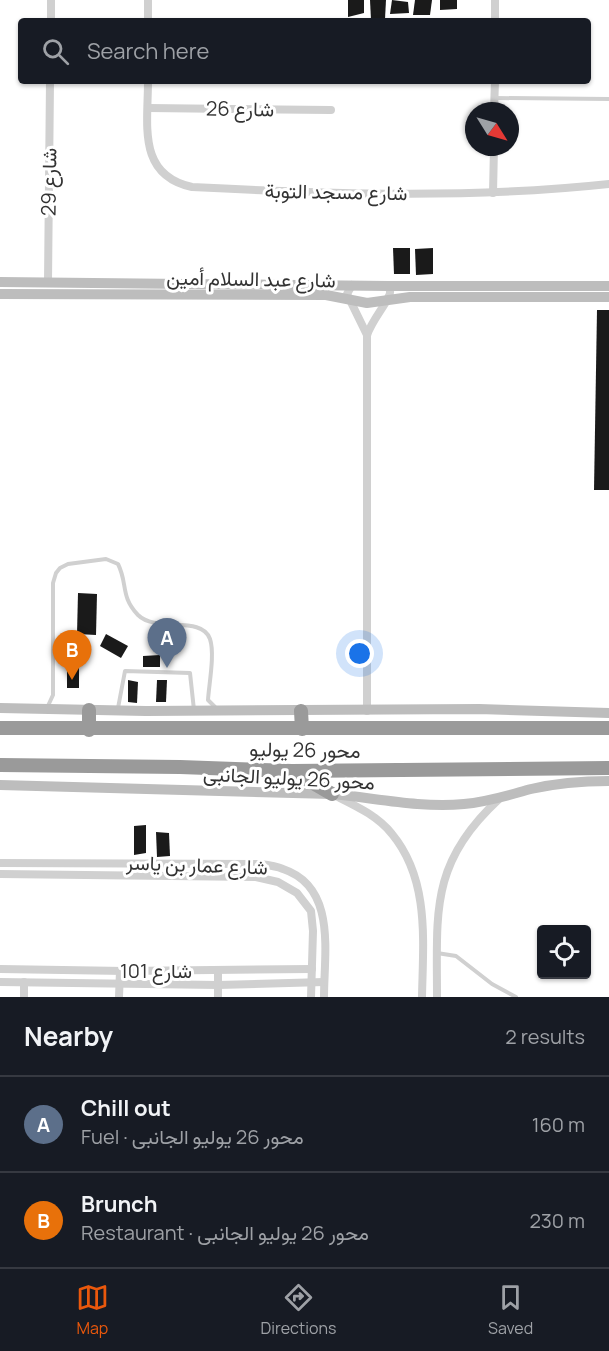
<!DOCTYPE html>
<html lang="en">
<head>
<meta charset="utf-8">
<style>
  body { margin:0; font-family:Manrope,Vazirmatn,sans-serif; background:#242831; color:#f1f3f6 }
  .controls { position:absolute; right:18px; bottom:18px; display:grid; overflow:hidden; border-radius:6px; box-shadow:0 2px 4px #0004 }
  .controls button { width:54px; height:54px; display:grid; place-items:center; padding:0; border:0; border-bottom:2px solid #363941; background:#171b24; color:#f1f3f6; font:30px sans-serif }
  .compass { position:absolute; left:465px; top:102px; width:54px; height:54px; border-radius:50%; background:#171b24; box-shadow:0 2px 4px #0004; rotate:127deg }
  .you { position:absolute; left:360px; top:654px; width:21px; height:21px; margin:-15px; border:4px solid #fff; border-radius:50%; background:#1a73e8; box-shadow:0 0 0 9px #1a73e833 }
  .badge { display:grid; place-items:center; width:39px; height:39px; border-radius:50%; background:#ea580c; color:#fff; font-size:20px; font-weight:700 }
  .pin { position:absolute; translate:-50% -50px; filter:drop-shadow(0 2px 3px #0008) }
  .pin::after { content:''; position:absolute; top:32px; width:21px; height:18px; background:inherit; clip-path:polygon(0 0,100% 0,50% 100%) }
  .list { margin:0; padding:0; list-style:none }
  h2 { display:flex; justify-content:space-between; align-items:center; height:78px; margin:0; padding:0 24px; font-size:26px }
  h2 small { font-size:20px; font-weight:400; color:#9ea1a6 }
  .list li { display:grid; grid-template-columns:39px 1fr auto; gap:18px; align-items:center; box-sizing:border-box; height:96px; padding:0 24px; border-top:2px solid #363941 }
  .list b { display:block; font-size:22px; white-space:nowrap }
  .list p { margin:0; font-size:20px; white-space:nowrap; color:#9ea1a6 }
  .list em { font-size:20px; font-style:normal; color:#9ea1a6 }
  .icon { flex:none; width:33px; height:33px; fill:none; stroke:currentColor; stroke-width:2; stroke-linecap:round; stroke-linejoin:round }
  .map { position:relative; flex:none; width:609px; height:997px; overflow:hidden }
  .search { position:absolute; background:#171b24; box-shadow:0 2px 4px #0004; left:18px; right:18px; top:18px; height:66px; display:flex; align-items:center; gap:15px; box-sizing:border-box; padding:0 21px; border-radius:6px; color:#9ea1a6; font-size:22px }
  .sheet { height:270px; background:#171b24 }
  nav { display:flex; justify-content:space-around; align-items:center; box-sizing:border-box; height:84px; border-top:2px solid #363941; background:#171b24; font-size:16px; color:#9ea1a6 }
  nav a { display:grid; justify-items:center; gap:3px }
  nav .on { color:#ea580c }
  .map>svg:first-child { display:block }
  .building { fill:#1a1a1a }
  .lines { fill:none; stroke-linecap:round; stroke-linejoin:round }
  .lane { stroke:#d0d0d0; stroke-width:4 }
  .street { stroke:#d0d0d0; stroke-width:8 }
  .secondary { stroke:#bdbdbd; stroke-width:10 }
  .highway { stroke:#9a9a9a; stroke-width:14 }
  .labels { text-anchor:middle; stroke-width:6; stroke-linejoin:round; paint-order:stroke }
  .street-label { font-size:20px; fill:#333; stroke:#fff }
</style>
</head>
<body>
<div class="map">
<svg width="609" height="997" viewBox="0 0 609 997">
  <rect width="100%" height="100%" fill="#fff"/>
  <g class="building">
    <polygon points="348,0 364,0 364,13 348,17"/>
    <polygon points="370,0 386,0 385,19 371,20"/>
    <polygon points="392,0 408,2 409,13 390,14"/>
    <polygon points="415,0 432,0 430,15 413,15"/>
    <polygon points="440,0 457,0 457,9 440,10"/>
    <polygon points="393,248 410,248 410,274 394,274"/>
    <polygon points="433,248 433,274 416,275 415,249"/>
    <polygon points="597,310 609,310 609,490 594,490"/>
    <polygon points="78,593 97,594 96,635 77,634"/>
    <polygon points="106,634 128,646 121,658 100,646"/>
    <polygon points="160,655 160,667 143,667 143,656"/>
    <rect x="67" y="665" width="12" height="23"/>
    <polygon points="128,680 138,682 137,703 128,702"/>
    <polygon points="157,680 167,680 166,702 156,702"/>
    <polygon points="146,825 146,853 134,855 134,826"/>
    <polygon points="156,832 169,833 170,856 157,857"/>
  </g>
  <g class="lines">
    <g class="lane">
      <polyline points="495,98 609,99"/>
      <path d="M47,708l6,-13v-112l3,-10 4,-5 8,-4 38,-5 12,5c10,20 2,32 20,51 18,18 64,0 72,24 5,15 -1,45 -2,61l7,7"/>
      <polyline points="118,708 125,671 190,673 194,710"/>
      <polyline points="437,953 456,956 492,984 516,997"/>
    </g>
    <g class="street">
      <polyline points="148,0 148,21"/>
      <polyline points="51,21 51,0"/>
      <polyline points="495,21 495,0"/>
      <path d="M148,81c0,44 -11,94 44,106 139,7 278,12 417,-3"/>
      <polyline points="148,108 331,110"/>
      <polyline points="494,111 495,81"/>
      <polyline points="493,193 494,147"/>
      <polyline points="48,282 50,81"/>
      <polyline points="352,285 347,294 367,335"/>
      <path d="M367,711v-376c6,-16 16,-26 22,-39 2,-5 1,-5 -1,-10"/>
      <path d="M336,796c20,10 42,20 56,38 38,46 31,108 30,163"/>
      <path d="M0,863l260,1c8,1 16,2 23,5 54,18 41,84 41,128"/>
      <polyline points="0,874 256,877 278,882 297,893 311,911 313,931 311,997"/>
      <polyline points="0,969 125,971 312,969"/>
      <polyline points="0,982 218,985 324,982"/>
      <polyline points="24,997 24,982"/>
      <polyline points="119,997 120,971"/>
      <polyline points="218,997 218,971"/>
      <path d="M437,997c0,-86 -7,-134 62,-198"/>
    </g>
    <g class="secondary">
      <polyline points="0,282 388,286 609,286"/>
      <polyline points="0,294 326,295 367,303 410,297 609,297"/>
      <polyline points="0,708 146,711 479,709 609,713"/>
      <path d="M0,785l332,9c44,4 87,14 132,10 24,-2 45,-9 67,-15 26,-6 52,-8 78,-8"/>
    </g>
    <g class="highway">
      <polyline points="301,711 302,729"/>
      <polyline points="0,728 609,728"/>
      <polyline points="89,730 89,710"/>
      <polyline points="0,765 180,767 292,771 609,768"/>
      <polyline points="294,772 332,794"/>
    </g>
  </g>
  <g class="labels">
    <g class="street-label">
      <text transform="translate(240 109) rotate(1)" y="7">شارع 26</text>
      <text transform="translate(49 182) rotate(-89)" y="7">شارع 29</text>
      <text transform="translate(336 192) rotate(1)" y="7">شارع مسجد التوبة</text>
      <text transform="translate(251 279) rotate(1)" y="7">شارع عبد السلام أمين</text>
      <text transform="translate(305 750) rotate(1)" y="7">محور 26 يوليو</text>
      <text transform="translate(289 778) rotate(3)" y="7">محور 26 يوليو الجانبى</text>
      <text transform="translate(197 865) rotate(2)" y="7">شارع عمار بن ياسر</text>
      <text x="156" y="978">شارع 101</text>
    </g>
  </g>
</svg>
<div class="controls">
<button><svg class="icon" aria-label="locate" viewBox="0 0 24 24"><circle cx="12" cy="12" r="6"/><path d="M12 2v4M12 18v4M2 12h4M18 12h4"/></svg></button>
</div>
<svg class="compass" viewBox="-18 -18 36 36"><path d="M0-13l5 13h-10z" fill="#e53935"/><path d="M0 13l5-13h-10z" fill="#9ea1a6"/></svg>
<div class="you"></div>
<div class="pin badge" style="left:167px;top:668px;background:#5c6f8a">A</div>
<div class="pin badge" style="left:72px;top:680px;background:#e8710a">B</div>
<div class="search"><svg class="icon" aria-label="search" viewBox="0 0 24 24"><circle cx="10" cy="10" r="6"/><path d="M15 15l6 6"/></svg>Search here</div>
</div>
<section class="sheet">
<h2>Nearby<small>2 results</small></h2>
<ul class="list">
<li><span class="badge" style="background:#5c6f8a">A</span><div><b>Chill out</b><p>Fuel · محور 26 يوليو الجانبى</p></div><em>160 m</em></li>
<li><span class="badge" style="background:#e8710a">B</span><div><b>Brunch</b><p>Restaurant · محور 26 يوليو الجانبى</p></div><em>230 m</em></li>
</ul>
</section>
<nav>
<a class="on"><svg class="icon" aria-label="map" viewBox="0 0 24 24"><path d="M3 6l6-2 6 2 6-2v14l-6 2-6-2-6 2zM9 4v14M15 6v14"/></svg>Map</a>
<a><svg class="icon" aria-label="directions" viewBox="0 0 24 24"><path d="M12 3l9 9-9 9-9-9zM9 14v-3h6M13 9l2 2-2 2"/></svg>Directions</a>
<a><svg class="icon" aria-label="saved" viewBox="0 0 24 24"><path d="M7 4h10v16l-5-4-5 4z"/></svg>Saved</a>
</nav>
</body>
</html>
